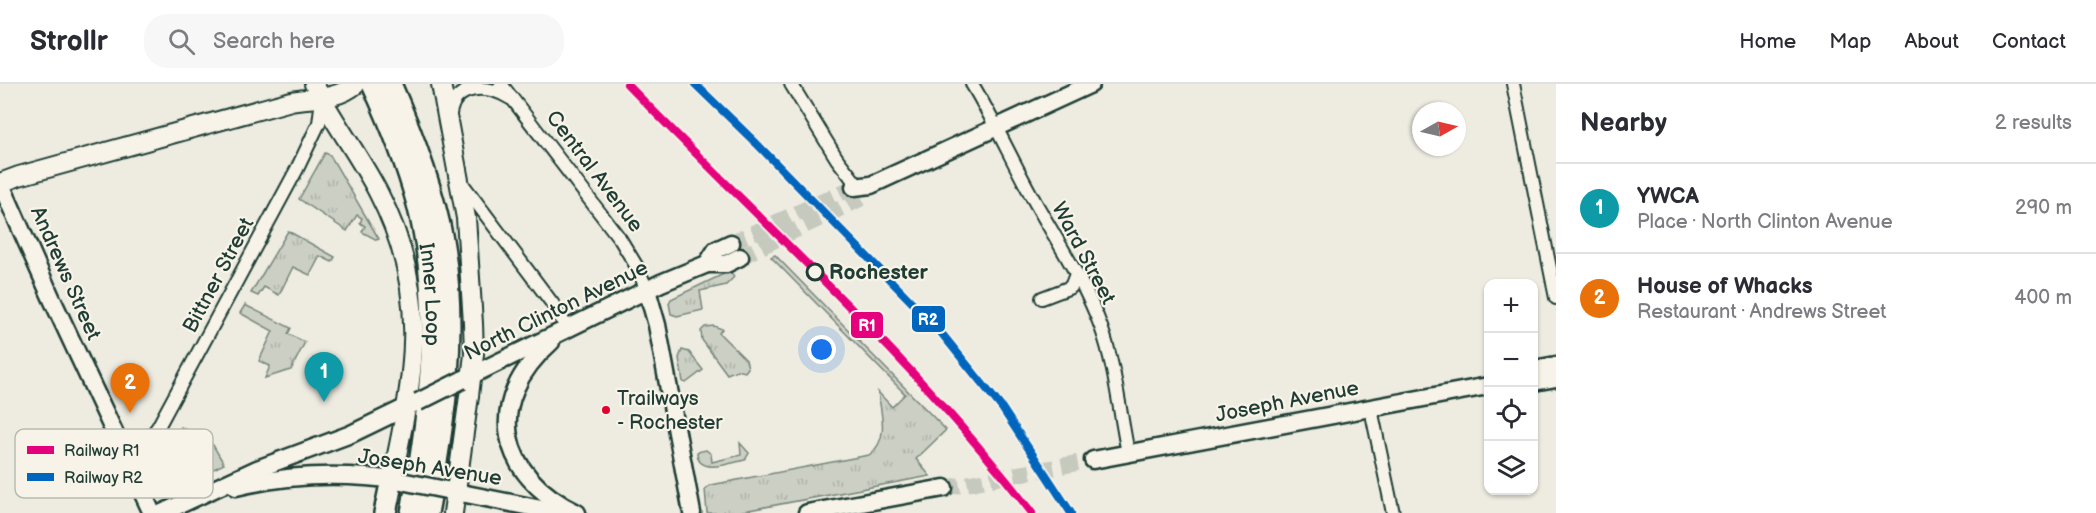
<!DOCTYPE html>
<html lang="en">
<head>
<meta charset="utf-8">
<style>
  body { margin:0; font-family:"Balsamiq Sans",sans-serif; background:#f7f7f7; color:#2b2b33 }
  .controls { position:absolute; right:18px; bottom:18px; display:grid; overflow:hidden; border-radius:12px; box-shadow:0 2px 4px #0004 }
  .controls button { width:54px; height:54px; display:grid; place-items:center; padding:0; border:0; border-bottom:2px solid #e1e1e2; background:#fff; color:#2b2b33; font:30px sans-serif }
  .compass { position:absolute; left:1412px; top:18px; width:54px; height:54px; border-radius:50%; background:#fff; box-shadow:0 2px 4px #0004; rotate:82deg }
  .you { position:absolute; left:822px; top:266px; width:21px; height:21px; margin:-15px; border:4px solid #fff; border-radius:50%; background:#1a73e8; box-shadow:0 0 0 9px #1a73e833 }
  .badge { display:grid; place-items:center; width:39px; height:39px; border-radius:50%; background:#1a73e8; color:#fff; font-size:20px; font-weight:700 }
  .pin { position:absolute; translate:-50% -50px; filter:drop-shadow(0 2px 3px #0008) }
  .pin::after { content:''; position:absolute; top:32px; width:21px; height:18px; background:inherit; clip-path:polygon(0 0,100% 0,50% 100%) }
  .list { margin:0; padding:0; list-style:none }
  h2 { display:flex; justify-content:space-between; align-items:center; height:78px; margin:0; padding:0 24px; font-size:26px }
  h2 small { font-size:20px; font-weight:400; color:#7c7c81 }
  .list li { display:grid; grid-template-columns:39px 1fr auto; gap:18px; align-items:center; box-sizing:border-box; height:90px; padding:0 24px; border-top:2px solid #e1e1e2 }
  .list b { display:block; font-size:22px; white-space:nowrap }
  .list p { margin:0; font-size:20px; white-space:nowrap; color:#7c7c81 }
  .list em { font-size:20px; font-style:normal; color:#7c7c81 }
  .icon { flex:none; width:33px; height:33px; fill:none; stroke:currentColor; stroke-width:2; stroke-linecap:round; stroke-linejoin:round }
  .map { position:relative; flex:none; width:1556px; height:429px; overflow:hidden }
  header { display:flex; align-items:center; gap:36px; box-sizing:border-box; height:84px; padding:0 30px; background:#fff; border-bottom:2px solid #e1e1e2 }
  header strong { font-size:28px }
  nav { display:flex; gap:33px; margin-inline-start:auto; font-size:21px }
  .search { width:420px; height:54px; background:#f7f7f7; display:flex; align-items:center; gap:15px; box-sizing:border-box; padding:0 21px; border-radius:24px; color:#7c7c81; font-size:22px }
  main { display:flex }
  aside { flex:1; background:#fff }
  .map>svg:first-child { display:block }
  .grass { fill:url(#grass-tufts); stroke:#76867c; stroke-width:1.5 }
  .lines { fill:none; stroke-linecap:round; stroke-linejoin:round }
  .secondary-tunnel { stroke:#c5c9be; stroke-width:16; stroke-dasharray:16 8; stroke-linecap:butt }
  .street-casing { stroke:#1f3d34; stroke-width:16 }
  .secondary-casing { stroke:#1f3d34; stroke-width:21 }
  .primary-casing { stroke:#1f3d34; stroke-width:22 }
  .highway-casing { stroke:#1f3d34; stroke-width:26 }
  .street { stroke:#f7f3e8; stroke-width:12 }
  .secondary { stroke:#f7f3e8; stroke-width:16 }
  .primary { stroke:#f7f3e8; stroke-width:18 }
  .highway { stroke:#f7f3e8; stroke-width:21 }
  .secondary-bridge-casing { stroke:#1f3d34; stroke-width:21; stroke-linecap:butt }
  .secondary-bridge { stroke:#f7f3e8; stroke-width:16 }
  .rail-1-casing { stroke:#f7f3e8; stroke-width:12 }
  .rail-2-casing { stroke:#f7f3e8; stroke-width:12 }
  .rail-1 { stroke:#e5007d; stroke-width:8 }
  .rail-2 { stroke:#0065bd; stroke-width:8 }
  .stop-dot { fill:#f7f3e8; stroke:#1f3d34; stroke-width:3 }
  .bus-dot { fill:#e4002b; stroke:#f7f3e8; stroke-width:2 }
  .labels { text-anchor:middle; stroke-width:4.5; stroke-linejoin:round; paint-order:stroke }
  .bus-label { font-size:20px; fill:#1f3d34; stroke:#f7f3e8; text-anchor:start }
  .street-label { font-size:21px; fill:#1f3d34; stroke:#f7f3e8 }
  .stop-label { font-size:21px; font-weight:bold; fill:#1f3d34; stroke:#f7f3e8; text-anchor:start }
  .key { fill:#f7f3e8; stroke:#b6bcb2; stroke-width:1.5 }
  .key-label { font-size:16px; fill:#1f3d34 }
  .line-badge { stroke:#f7f3e8; stroke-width:2 }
  .badge-label { font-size:16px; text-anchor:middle; font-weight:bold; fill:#fff }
</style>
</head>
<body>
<header>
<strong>Strollr</strong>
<div class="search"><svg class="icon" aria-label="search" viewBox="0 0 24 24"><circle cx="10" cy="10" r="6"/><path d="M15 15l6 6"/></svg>Search here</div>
<nav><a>Home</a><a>Map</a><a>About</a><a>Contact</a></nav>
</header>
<main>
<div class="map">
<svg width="1556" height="429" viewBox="0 0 1556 429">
  <defs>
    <pattern id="grass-tufts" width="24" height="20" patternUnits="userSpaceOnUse" patternTransform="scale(1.5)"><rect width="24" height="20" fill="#cccfc4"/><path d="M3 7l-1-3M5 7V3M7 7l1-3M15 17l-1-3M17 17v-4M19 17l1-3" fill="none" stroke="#afb3a9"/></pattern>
  </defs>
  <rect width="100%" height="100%" fill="#eeece1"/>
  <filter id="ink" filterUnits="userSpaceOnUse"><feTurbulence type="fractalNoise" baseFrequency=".0167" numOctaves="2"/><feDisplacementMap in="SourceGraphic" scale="12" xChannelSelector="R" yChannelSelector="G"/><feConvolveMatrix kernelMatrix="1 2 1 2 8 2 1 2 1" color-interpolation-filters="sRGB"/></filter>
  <g filter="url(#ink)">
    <g class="grass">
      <polygon points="325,69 330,71 379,155 377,156 362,148 365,142 360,139 362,134 357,131 347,147 299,115"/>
      <polygon points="288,147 335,173 332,178 320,172 310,191 293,183 279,211 264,203 258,212 251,209"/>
      <path d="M775,171l171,175 -30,29 14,17 -197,37h-26l-2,-24 6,-4 158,-30c21,-15 12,-42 9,-63l14,15 13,-13 -134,-137z"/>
      <polygon points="730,187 734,193 726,201 700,207 703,226 677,232 671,230 669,219 671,215"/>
      <polygon points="245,221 291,244 288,250 305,258 291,286 265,294 270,282 259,277 273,247 240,229"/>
      <polygon points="714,242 722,245 719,249 746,276 748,284 745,288 737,286 727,290 702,256 701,247 705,243"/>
      <polygon points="682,266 689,268 703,286 686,299 683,298 679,274"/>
      <polygon points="181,343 213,361 224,380 167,408 158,389"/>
      <path d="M740,359l9,10 -4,7c-15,3 -48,16 -48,-8l9,-2 5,4 1,8 29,-7z"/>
    </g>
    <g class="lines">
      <g class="secondary-tunnel">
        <polyline points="731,159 854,103"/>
        <polyline points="740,173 862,114"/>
        <polyline points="944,404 1093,376"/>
      </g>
      <g class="street-casing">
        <g id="street">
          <polyline points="501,0 620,155 637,183 647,206"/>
          <polyline points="791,0 837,75 858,102"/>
          <path d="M972,0c23,38 41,79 63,118 23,41 50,81 66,125 14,38 19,87 27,126"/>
          <polyline points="1513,0 1556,214"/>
          <path d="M450,30c4,-30 37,-30 60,-16"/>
          <polyline points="461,98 552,219 568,245"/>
          <polyline points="1042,214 1071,203 1076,190"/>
          <polyline points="1371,325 1393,429"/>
          <path d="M120,357c16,4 29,0 38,-14l139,-258 22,-46 3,-24"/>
        </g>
      </g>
      <g class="secondary-casing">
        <g id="secondary">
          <polyline points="0,98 51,213 152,429"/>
          <polyline points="854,103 871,101 1091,0"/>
          <polyline points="707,180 716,166 731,159"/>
          <polyline points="647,206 657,241 692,429"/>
          <path d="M551,258c-68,60 -53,133 26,171"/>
          <polyline points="1534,285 1556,281"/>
          <polyline points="462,296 661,199 707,180 726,180 740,173"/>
          <polyline points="1534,298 1556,294"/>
          <polyline points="1093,376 1488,302"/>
          <path d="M236,403c54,-13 110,-14 165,-6"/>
          <polyline points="446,406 561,429"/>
          <polyline points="162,429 257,385 351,350 417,318"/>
          <polyline points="807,429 944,404"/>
        </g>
      </g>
      <g class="primary-casing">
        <g id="primary">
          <path d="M314,0c19,38 46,72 65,110 52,101 35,181 13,285"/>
          <polyline points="441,0 466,134 473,239 474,270 469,312 453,429"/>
          <path d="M0,99l19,-7 272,-75c23,-4 46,-1 65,-17"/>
        </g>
      </g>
      <g class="highway-casing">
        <g id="highway">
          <path id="s1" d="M373,0c18,39 34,79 45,120 27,104 12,206 -6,309"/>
          <path d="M390,0c22,50 42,102 52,156 16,92 2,182 -15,273"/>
          <polyline points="385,429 392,395"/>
        </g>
      </g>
      <use href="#street" class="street"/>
      <use href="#secondary" class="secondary"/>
      <use href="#primary" class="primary"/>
      <use href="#highway" class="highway"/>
      <g class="secondary-bridge-casing">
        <g id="secondary-bridge">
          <polyline points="418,318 462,296"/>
          <polyline points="401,397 446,406"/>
        </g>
      </g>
      <use href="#secondary-bridge" class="secondary-bridge"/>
      <g class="rail-1-casing">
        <path id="rail-1" d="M627,0c137,141 285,273 405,429"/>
      </g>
      <g class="rail-2-casing">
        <polyline id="rail-2" points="695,0 756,59 938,245 1002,324 1071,429"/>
      </g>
      <use href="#rail-1" class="rail-1"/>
      <use href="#rail-2" class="rail-2"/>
    </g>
  </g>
  <circle class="stop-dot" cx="815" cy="188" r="8"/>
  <circle class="bus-dot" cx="606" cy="326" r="5"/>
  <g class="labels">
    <g class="bus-label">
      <text x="617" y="321">Trailways<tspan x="617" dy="24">- Rochester</tspan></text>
    </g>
    <g class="street-label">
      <text transform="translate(595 87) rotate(53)" y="7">Central Avenue</text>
      <text transform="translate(1084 169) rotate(62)" y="7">Ward Street</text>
      <text transform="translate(66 189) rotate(66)" y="7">Andrews Street</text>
      <text transform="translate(218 191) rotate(-62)" y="7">Bittner Street</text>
      <text dy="7" stroke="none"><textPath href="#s1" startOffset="220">Inner Loop</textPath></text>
      <text transform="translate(556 226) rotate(-26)" y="7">North Clinton Avenue</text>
      <text transform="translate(1287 317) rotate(-11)" y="7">Joseph Avenue</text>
      <text transform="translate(430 383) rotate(9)" y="7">Joseph Avenue</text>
    </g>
    <g class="stop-label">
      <text x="829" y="195">Rochester</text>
    </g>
  </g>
  <rect x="15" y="345" width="198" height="69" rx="9" class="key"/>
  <rect x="27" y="362" width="27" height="8" fill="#e5007d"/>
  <rect x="27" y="389" width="27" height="8" fill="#0065bd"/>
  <g class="key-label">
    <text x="64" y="372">Railway R1</text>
    <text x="64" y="399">Railway R2</text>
  </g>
  <g class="line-badge">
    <rect x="911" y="221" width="35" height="28" rx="6" fill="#0065bd"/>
    <rect x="850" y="227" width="34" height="28" rx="6" fill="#e5007d"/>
  </g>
  <g class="badge-label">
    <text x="928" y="241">R2</text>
    <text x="867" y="247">R1</text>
  </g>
</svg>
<div class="controls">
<button>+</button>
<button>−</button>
<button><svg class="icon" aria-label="locate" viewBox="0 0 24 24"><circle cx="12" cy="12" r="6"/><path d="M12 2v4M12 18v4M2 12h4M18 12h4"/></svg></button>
<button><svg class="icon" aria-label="layers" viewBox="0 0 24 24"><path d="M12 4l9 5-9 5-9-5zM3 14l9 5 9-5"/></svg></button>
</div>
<svg class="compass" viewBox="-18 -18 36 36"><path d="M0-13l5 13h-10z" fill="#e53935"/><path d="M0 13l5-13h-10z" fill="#7c7c81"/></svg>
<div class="you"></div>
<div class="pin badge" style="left:324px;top:318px;background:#0f9aa8">1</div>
<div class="pin badge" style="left:130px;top:329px;background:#e8710a">2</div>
</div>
<aside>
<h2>Nearby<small>2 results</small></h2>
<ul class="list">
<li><span class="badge" style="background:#0f9aa8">1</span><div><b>YWCA</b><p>Place · North Clinton Avenue</p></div><em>290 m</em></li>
<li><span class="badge" style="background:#e8710a">2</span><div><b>House of Whacks</b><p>Restaurant · Andrews Street</p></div><em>400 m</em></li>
</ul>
</aside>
</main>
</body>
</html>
